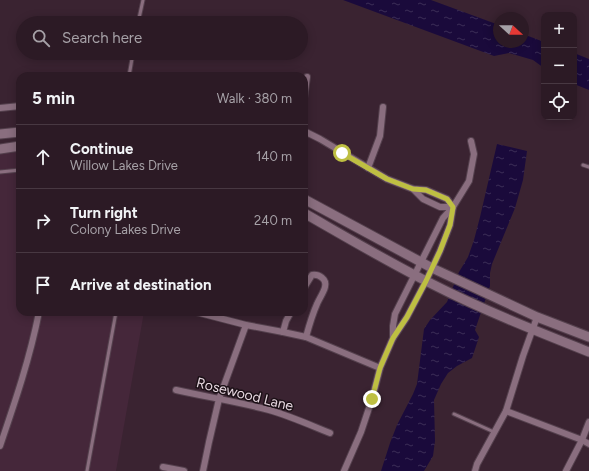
<!DOCTYPE html>
<html lang="en">
<head>
<meta charset="utf-8">
<style>
  body { margin:0; font-family:Figtree,sans-serif; background:#34232d; color:#f1f3f6 }
  .controls { position:absolute; right:12px; top:12px; display:grid; overflow:hidden; border-radius:8px; box-shadow:0 2px 10px #0003 }
  .controls button { width:36px; height:36px; display:grid; place-items:center; padding:0; border:0; border-bottom:1px solid #483842; background:#2c1a25; color:#f1f3f6; font:20px sans-serif }
  .compass { position:absolute; left:493px; top:12px; width:36px; height:36px; border-radius:50%; background:#2c1a25; box-shadow:0 2px 10px #0003; rotate:111deg }
  .stop { position:absolute; width:12px; height:12px; margin:-9px; border:3px solid #bebf42; border-radius:50%; background:#fff }
  .stop.end { background:#bebf42; border-color:#fff; box-shadow:0 1px 4px #0008 }
  .list { margin:0; padding:0; list-style:none }
  h2 { display:flex; justify-content:space-between; align-items:center; height:52px; margin:0; padding:0 16px; font-size:17px }
  h2 small { font-size:13px; font-weight:400; color:#a6a1a7 }
  .list li { display:grid; grid-template-columns:26px 1fr auto; gap:12px; align-items:center; box-sizing:border-box; height:64px; padding:0 16px; border-top:1px solid #483842 }
  .list b { display:block; font-size:15px; white-space:nowrap }
  .list p { margin:0; font-size:13px; white-space:nowrap; color:#a6a1a7 }
  .list em { font-size:13px; font-style:normal; color:#a6a1a7 }
  .icon { flex:none; width:22px; height:22px; fill:none; stroke:currentColor; stroke-width:2; stroke-linecap:round; stroke-linejoin:round }
  .map { position:relative; flex:none; width:589px; height:471px; overflow:hidden }
  .search { position:absolute; background:#2c1a25; box-shadow:0 2px 10px #0003; left:16px; top:16px; width:292px; height:44px; display:flex; align-items:center; gap:10px; box-sizing:border-box; padding:0 14px; border-radius:22px; color:#a6a1a7; font-size:15px }
  .panel { position:absolute; background:#2c1a25; box-shadow:0 2px 10px #0003; left:16px; top:72px; width:292px; height:244px; border-radius:12px }
  .map>svg:first-child { display:block }
  .built { fill:#45273a }
  .water { fill:url(#water-ripples) }
  .lines { fill:none; stroke-linecap:round; stroke-linejoin:round }
  .lane-casing { stroke:#54404d; stroke-width:5 }
  .street-casing { stroke:#54404d; stroke-width:8 }
  .secondary-casing { stroke:#54404d; stroke-width:11 }
  .lane { stroke:#8a6e7f; stroke-width:3 }
  .street { stroke:#8a6e7f; stroke-width:6 }
  .secondary { stroke:#8a6e7f; stroke-width:9 }
  .route { stroke:#bebf42; stroke-width:5 }
  .labels { text-anchor:middle; stroke-width:3; stroke-linejoin:round; paint-order:stroke }
  .street-label { font-size:14px; fill:#e7d7e0; stroke:#1b1016 }
</style>
</head>
<body>
<div class="map">
<svg width="589" height="471" viewBox="0 0 589 471">
  <defs>
    <pattern id="water-ripples" width="26" height="14" patternUnits="userSpaceOnUse"><rect width="26" height="14" fill="#1a0a3b"/><path d="M2 4q2-2 4 0t4 0M15 11q2-2 4 0t4 0" fill="none" stroke="#3b2d57"/></pattern>
  </defs>
  <rect width="100%" height="100%" fill="#3a2331"/>
  <polygon class="built" points="20,152 20,312 144,312 116,471 0,471 0,153"/>
  <g class="water">
    <polygon points="343,0 431,0 499,25 499,42 523,42 523,34 544,42 544,68 533,60 509,53 494,56"/>
    <polygon points="574,53 589,59 589,90 574,84"/>
    <polygon points="497,144 527,151 523,180 515,208 492,264 490,273 490,286 475,330 479,337 472,358 457,366 448,373 441,384 434,400 435,441 433,456 424,471 381,471 390,443 397,425 413,394 417,384 424,329 430,320 447,302 459,272 468,257 474,240 480,217"/>
  </g>
  <g class="lines">
    <g class="lane-casing">
      <g id="lane">
        <polyline points="138,23 143,0"/>
        <polyline points="123,53 133,55"/>
        <polyline points="129,76 133,53"/>
        <polyline points="583,165 589,167"/>
        <polyline points="0,172 20,170"/>
        <polyline points="454,414 494,432"/>
        <polyline points="87,471 116,312"/>
      </g>
    </g>
    <g class="street-casing">
      <g id="street">
        <polyline points="304,98 307,77"/>
        <polyline points="0,108 20,106"/>
        <polyline points="304,131 320,139 387,179 413,189 426,190 447,199 453,207"/>
        <polyline points="368,168 380,136 383,107"/>
        <polyline points="413,189 423,199 440,207 453,207"/>
        <path d="M304,288l8,-13c7,-1 15,4 13,12 -1,5 -6,12 -8,17 -5,11 -8,22 -11,33"/>
        <polyline points="196,312 246,325 283,332 306,337 380,368"/>
        <polyline points="283,332 286,321 291,312"/>
        <polyline points="393,338 393,326 395,314 443,218 453,207 469,181 474,154 471,141"/>
        <path d="M176,390c31,7 63,12 93,20 21,6 41,15 61,23"/>
        <polyline points="506,411 582,440 589,444"/>
        <path d="M0,446c15,-44 30,-88 39,-134"/>
        <polyline points="163,467 184,471"/>
        <polyline points="203,471 209,442 219,399 246,325"/>
        <polyline points="344,471 361,432 372,399 380,368 393,338 407,317 426,281 440,251 450,225 453,207"/>
        <polyline points="475,471 477,464 506,411 523,356 537,317"/>
        <polyline points="566,471 582,440 589,422"/>
      </g>
    </g>
    <g class="secondary-casing">
      <g id="secondary">
        <polyline points="0,134 20,132"/>
        <polyline points="0,149 20,146"/>
        <polyline points="304,199 432,268 537,317 589,337"/>
        <path d="M304,213c42,24 84,49 128,71 51,26 104,47 157,68"/>
      </g>
    </g>
    <use href="#lane" class="lane"/>
    <use href="#street" class="street"/>
    <use href="#secondary" class="secondary"/>
  </g>
  <g class="lines">
    <polyline class="route" points="342,153 387,179 413,189 426,190 447,199 453,207 450,225 440,251 426,281 407,317 393,338 380,368 372,399"/>
  </g>
  <g class="labels">
    <g class="street-label">
      <text transform="translate(245 394) rotate(14)" y="5">Rosewood Lane</text>
    </g>
  </g>
</svg>
<div class="controls">
<button>+</button>
<button>−</button>
<button><svg class="icon" aria-label="locate" viewBox="0 0 24 24"><circle cx="12" cy="12" r="6"/><path d="M12 2v4M12 18v4M2 12h4M18 12h4"/></svg></button>
</div>
<svg class="compass" viewBox="-18 -18 36 36"><path d="M0-13l5 13h-10z" fill="#e53935"/><path d="M0 13l5-13h-10z" fill="#a6a1a7"/></svg>
<div class="stop" style="left:342px;top:153px"></div>
<div class="stop end" style="left:372px;top:399px"></div>
<div class="search"><svg class="icon" aria-label="search" viewBox="0 0 24 24"><circle cx="10" cy="10" r="6"/><path d="M15 15l6 6"/></svg>Search here</div>
<section class="panel">
<h2>5 min<small>Walk · 380 m</small></h2>
<ul class="list">
<li><svg class="icon" aria-label="ahead" viewBox="0 0 24 24"><path d="M12 20V5M6 11l6-6 6 6"/></svg><div><b>Continue</b><p>Willow Lakes Drive</p></div><em>140 m</em></li>
<li><svg class="icon" aria-label="right" viewBox="0 0 24 24"><path d="M7 20v-9h11M14 6l5 5-5 5"/></svg><div><b>Turn right</b><p>Colony Lakes Drive</p></div><em>240 m</em></li>
<li><svg class="icon" aria-label="arrive" viewBox="0 0 24 24"><path d="M6 21V4h12l-3 4 3 4H6"/></svg><div><b>Arrive at destination</b></div></li>
</ul>
</section>
</div>
</body>
</html>
